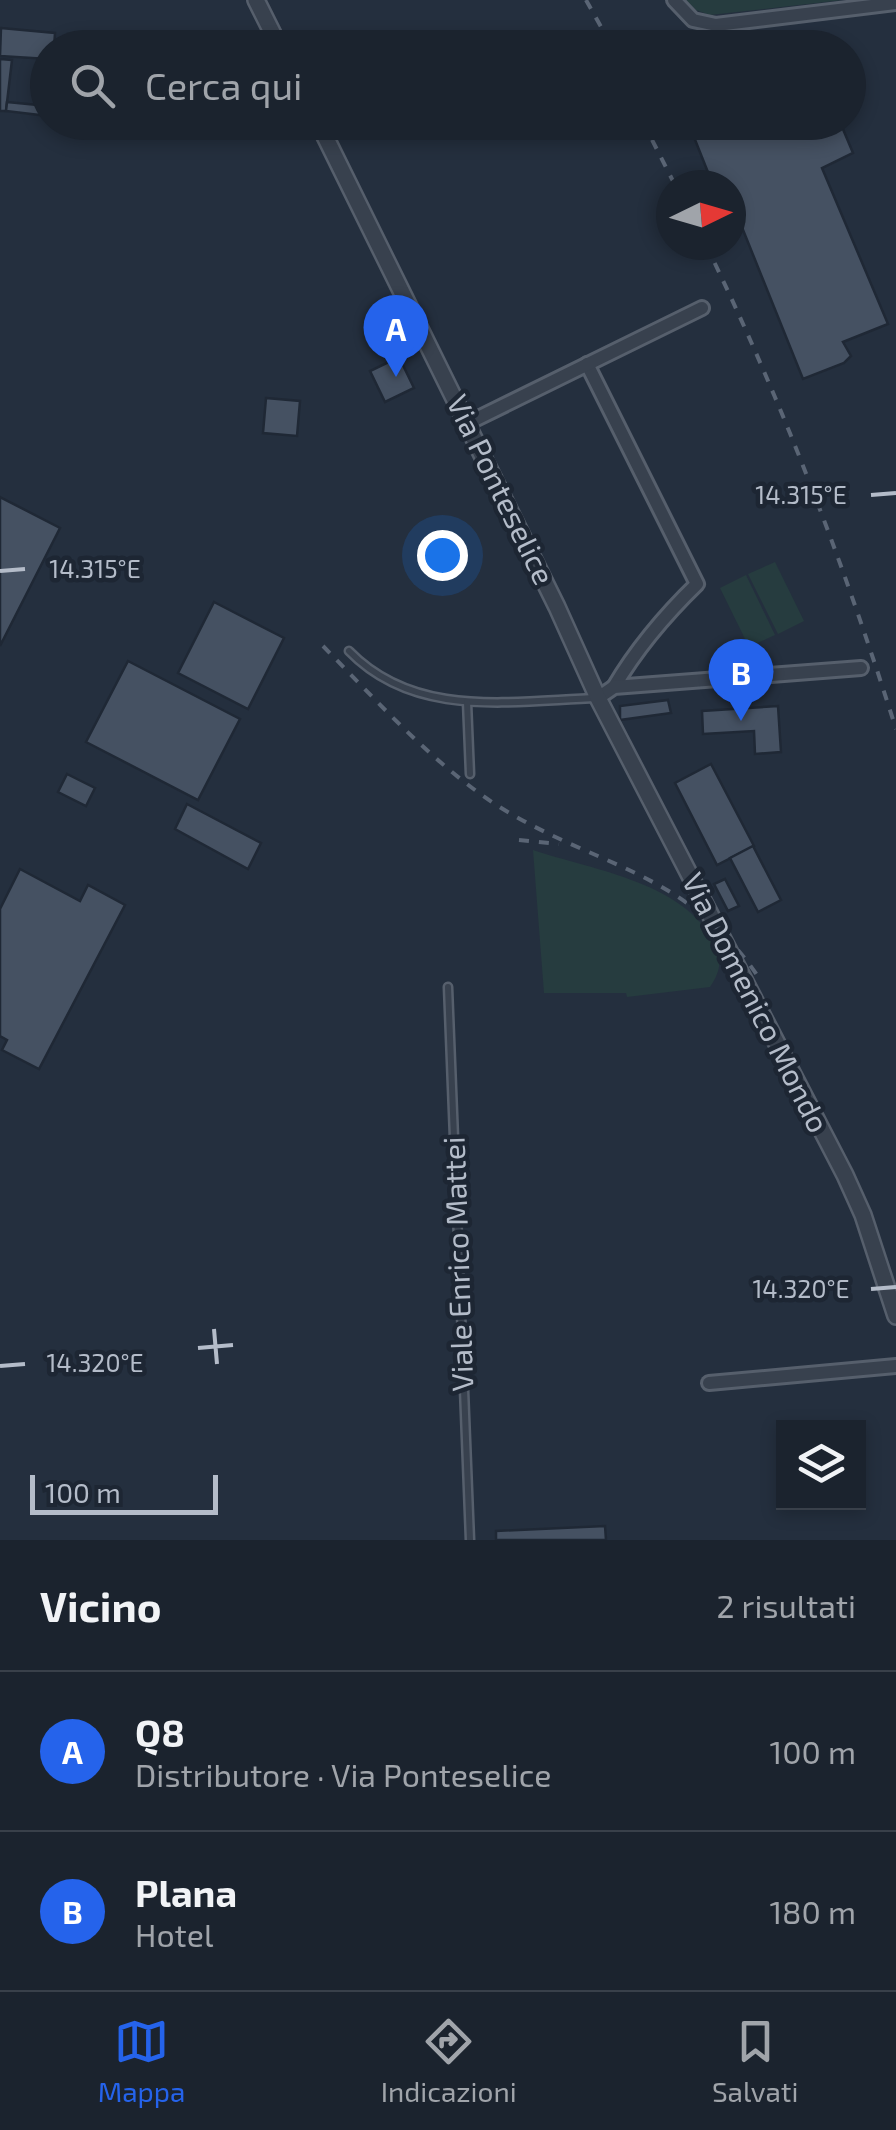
<!DOCTYPE html>
<html lang="it">
<head>
<meta charset="utf-8">
<style>
  body { margin:0; font-family:"Exo 2",sans-serif; background:#242b36; color:#f1f3f6 }
  .controls { position:absolute; right:30px; bottom:30px; display:grid; overflow:hidden; border-radius:0px; box-shadow:0 5px 15px #0003 }
  .controls button { width:90px; height:90px; display:grid; place-items:center; padding:0; border:0; border-bottom:2px solid #39404a; background:#1b232e; color:#f1f3f6; font:50px sans-serif }
  .compass { position:absolute; left:656px; top:170px; width:90px; height:90px; border-radius:50%; background:#1b232e; box-shadow:0 5px 15px #0003; rotate:85deg }
  .scale { position:absolute; left:30px; bottom:25px; width:188px; box-sizing:border-box; padding-left:10px; border:5px solid #b4bcc9; border-top:0; font-size:28px; line-height:35px; white-space:nowrap; color:#b4bcc9; -webkit-text-stroke:8px #1d2633; paint-order:stroke }
  .you { position:absolute; left:442px; top:555px; width:35px; height:35px; margin:-25px; border:8px solid #fff; border-radius:50%; background:#1a73e8; box-shadow:0 0 0 15px #1a73e833 }
  .badge { display:grid; place-items:center; width:65px; height:65px; border-radius:50%; background:#2563eb; color:#fff; font-size:32px; font-weight:700 }
  .pin { position:absolute; translate:-50% -82px; filter:drop-shadow(0 2px 5px #0008) }
  .pin::after { content:''; position:absolute; top:52px; width:35px; height:30px; background:inherit; clip-path:polygon(0 0,100% 0,50% 100%) }
  .list { margin:0; padding:0; list-style:none }
  h2 { display:flex; justify-content:space-between; align-items:center; height:130px; margin:0; padding:0 40px; font-size:42px }
  h2 small { font-size:32px; font-weight:400; color:#a0a4aa }
  .list li { display:grid; grid-template-columns:65px 1fr auto; gap:30px; align-items:center; box-sizing:border-box; height:160px; padding:0 40px; border-top:2px solid #39404a }
  .list b { display:block; font-size:38px; white-space:nowrap }
  .list p { margin:0; font-size:32px; white-space:nowrap; color:#a0a4aa }
  .list em { font-size:32px; font-style:normal; color:#a0a4aa }
  .icon { flex:none; width:55px; height:55px; fill:none; stroke:currentColor; stroke-width:2; stroke-linecap:round; stroke-linejoin:round }
  .map { position:relative; flex:none; width:896px; height:1540px; overflow:hidden }
  .search { position:absolute; background:#1b232e; box-shadow:0 5px 15px #0003; left:30px; right:30px; top:30px; height:110px; display:flex; align-items:center; gap:25px; box-sizing:border-box; padding:0 35px; border-radius:55px; color:#a0a4aa; font-size:38px }
  .sheet { height:450px; background:#1b232e }
  nav { display:flex; justify-content:space-around; align-items:center; box-sizing:border-box; height:140px; border-top:2px solid #39404a; background:#1b232e; font-size:28px; color:#a0a4aa }
  nav a { display:grid; justify-items:center; gap:5px }
  nav .on { color:#2563eb }
  .map>svg:first-child { display:block }
  .green { fill:#263c3f }
  .building { fill:#455162; stroke:#1f2835; stroke-width:2.5 }
  .lines { fill:none; stroke-linecap:round; stroke-linejoin:round }
  .service-casing { stroke:#565f6c; stroke-width:11 }
  .minor-casing { stroke:#565f6c; stroke-width:18 }
  .tertiary-casing { stroke:#565f6c; stroke-width:20 }
  .service { stroke:#38414e; stroke-width:6 }
  .minor { stroke:#38414e; stroke-width:12 }
  .tertiary { stroke:#38414e; stroke-width:15 }
  .rail { stroke:#5a6575; stroke-width:4; stroke-dasharray:10 10; stroke-linecap:butt }
  .ticks { fill:none; stroke:#b4bcc9; stroke-width:4 }
  .labels { text-anchor:middle; stroke-width:9; stroke-linejoin:round; paint-order:stroke }
  .street-label { font-size:30px; fill:#b4bcc9; stroke:#1d2633 }
  .ticks-label { font-size:25px; text-anchor:middle; fill:#b4bcc9; stroke:#1d2633; stroke-width:9; stroke-linejoin:round; paint-order:stroke }
</style>
</head>
<body>
<div class="map">
<svg width="896" height="1540" viewBox="0 0 896 1540">
  <rect width="100%" height="100%" fill="#242f3e"/>
  <g class="green">
    <polygon points="686,0 843,0 710,15 696,10"/>
    <polygon points="775,562 804,621 778,634 748,574"/>
    <polygon points="746,575 775,635 749,647 720,588"/>
    <path d="M533,850c56,19 145,31 178,87 11,19 12,31 -1,50l-83,10 -1,-4h-82z"/>
  </g>
  <g class="building">
    <polygon points="1,28 55,33 54,48 48,48 48,59 0,56"/>
    <polygon points="0,59 12,60 6,111 0,111"/>
    <polygon points="7,102 48,106 48,116 6,111"/>
    <polygon points="160,122 230,122 229,131"/>
    <polygon points="688,122 840,122 853,153 822,168 888,324 843,342 851,356 844,363 803,379 731,200 731,185 713,185"/>
    <polygon points="399,357 414,388 385,402 370,371"/>
    <polygon points="266,398 300,401 297,436 263,433"/>
    <polygon points="0,497 60,528 0,646"/>
    <polygon points="214,602 284,638 248,709 178,673"/>
    <polygon points="128,661 240,719 198,800 86,742"/>
    <polygon points="668,700 671,713 620,720 620,706"/>
    <polygon points="778,706 781,752 755,754 754,731 703,734 702,711"/>
    <polygon points="711,764 754,846 717,865 675,783"/>
    <polygon points="67,774 95,788 86,806 58,792"/>
    <polygon points="187,804 261,843 248,869 175,829"/>
    <polygon points="753,846 781,900 758,912 730,858"/>
    <polygon points="20,869 80,901 88,885 125,905 39,1069 2,1050 7,1040 0,1036 0,909"/>
    <polygon points="725,879 739,906 728,911 714,884"/>
    <polygon points="605,1526 606,1540 496,1540 496,1531"/>
  </g>
  <g class="lines">
    <g class="service-casing">
      <g id="service">
        <path d="M349,651c66,68 161,50 248,47"/>
        <polyline points="467,702 470,774"/>
        <polyline points="448,987 470,1540"/>
      </g>
    </g>
    <g class="minor-casing">
      <g id="minor">
        <polyline points="674,0 693,20 716,25 896,3"/>
        <path d="M587,364l110,220c-33,32 -60,64 -83,103"/>
        <polyline points="468,423 702,308"/>
        <polyline points="598,698 614,687 861,668"/>
        <polyline points="709,1383 896,1366"/>
      </g>
    </g>
    <g class="tertiary-casing">
      <g id="tertiary">
        <polyline points="256,0 280,48"/>
        <polyline points="318,122 557,607 598,698 845,1175 863,1215 896,1316"/>
      </g>
    </g>
    <use href="#service" class="service"/>
    <use href="#minor" class="minor"/>
    <use href="#tertiary" class="tertiary"/>
    <g class="rail">
      <polyline points="586,0 613,48"/>
      <polyline points="643,122 675,185"/>
      <path d="M706,245c76,156 138,319 190,484"/>
      <path d="M323,646c54,55 110,118 175,160 99,62 186,63 259,169"/>
      <polyline points="519,840 559,844"/>
    </g>
  </g>
  <path class="ticks" d="M871,495l25,-2M0,571l25,-2M871,1289l25,-2M214,1329l3,35M198,1348l35,-3M0,1366l25,-2"/>
  <g class="labels">
    <g class="street-label">
      <text transform="translate(500 490) rotate(64)" y="10">Via Ponteselice</text>
      <text transform="translate(755 1003) rotate(63)" y="10">Via Domenico Mondo</text>
      <text transform="translate(459 1264) rotate(-92)" y="10">Viale Enrico Mattei</text>
    </g>
  </g>
  <g class="ticks-label">
    <text x="801" y="504">14.315°E</text>
    <text x="95" y="578">14.315°E</text>
    <text x="801" y="1298">14.320°E</text>
    <text x="95" y="1372">14.320°E</text>
  </g>
</svg>
<div class="controls">
<button><svg class="icon" aria-label="layers" viewBox="0 0 24 24"><path d="M12 4l9 5-9 5-9-5zM3 14l9 5 9-5"/></svg></button>
</div>
<svg class="compass" viewBox="-18 -18 36 36"><path d="M0-13l5 13h-10z" fill="#e53935"/><path d="M0 13l5-13h-10z" fill="#a0a4aa"/></svg>
<div class="scale">100 m</div>
<div class="you"></div>
<div class="pin badge" style="left:396px;top:377px">A</div>
<div class="pin badge" style="left:741px;top:721px">B</div>
<div class="search"><svg class="icon" aria-label="search" viewBox="0 0 24 24"><circle cx="10" cy="10" r="6"/><path d="M15 15l6 6"/></svg>Cerca qui</div>
</div>
<section class="sheet">
<h2>Vicino<small>2 risultati</small></h2>
<ul class="list">
<li><span class="badge">A</span><div><b>Q8</b><p>Distributore · Via Ponteselice</p></div><em>100 m</em></li>
<li><span class="badge">B</span><div><b>Plana</b><p>Hotel</p></div><em>180 m</em></li>
</ul>
</section>
<nav>
<a class="on"><svg class="icon" aria-label="map" viewBox="0 0 24 24"><path d="M3 6l6-2 6 2 6-2v14l-6 2-6-2-6 2zM9 4v14M15 6v14"/></svg>Mappa</a>
<a><svg class="icon" aria-label="directions" viewBox="0 0 24 24"><path d="M12 3l9 9-9 9-9-9zM9 14v-3h6M13 9l2 2-2 2"/></svg>Indicazioni</a>
<a><svg class="icon" aria-label="saved" viewBox="0 0 24 24"><path d="M7 4h10v16l-5-4-5 4z"/></svg>Salvati</a>
</nav>
</body>
</html>
